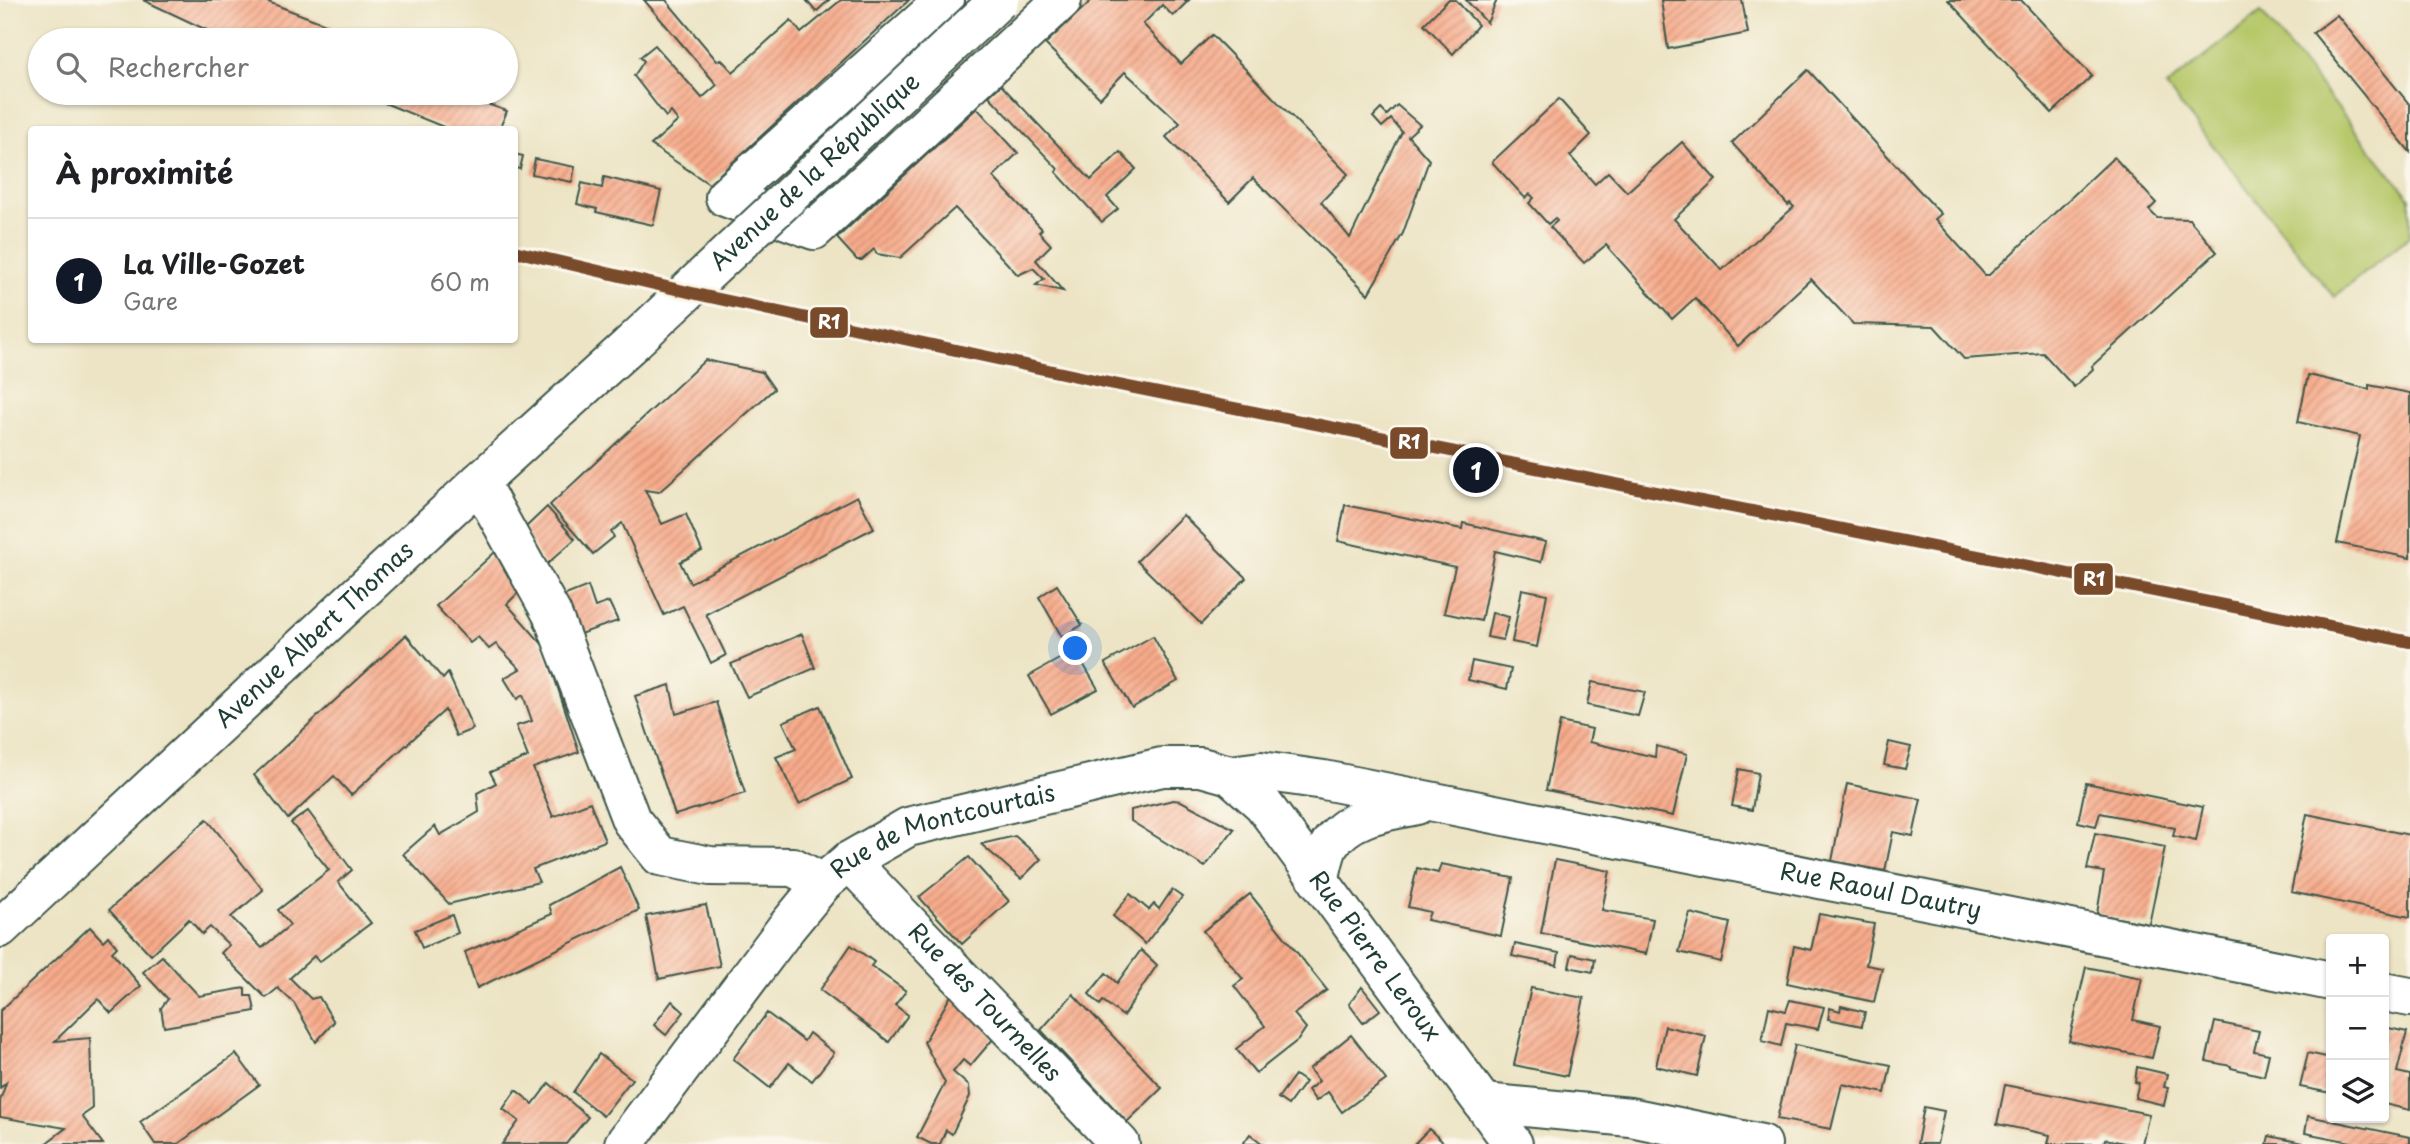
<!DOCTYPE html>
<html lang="fr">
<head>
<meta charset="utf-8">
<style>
  body { margin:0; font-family:"Playpen Sans",sans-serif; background:#f6f6f6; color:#202124 }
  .controls { position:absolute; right:21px; bottom:21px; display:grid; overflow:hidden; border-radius:7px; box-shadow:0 2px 5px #0004 }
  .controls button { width:63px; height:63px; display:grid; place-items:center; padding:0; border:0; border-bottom:2px solid #e0e0e0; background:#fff; color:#202124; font:35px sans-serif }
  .you { position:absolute; left:1076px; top:649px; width:24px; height:24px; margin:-18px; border:5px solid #fff; border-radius:50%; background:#1a73e8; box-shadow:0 0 0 10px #1a73e833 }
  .badge { display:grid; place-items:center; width:46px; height:46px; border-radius:50%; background:#111827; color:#fff; font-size:23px; font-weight:700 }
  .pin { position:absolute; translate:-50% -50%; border:4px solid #fff; box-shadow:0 2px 7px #0006 }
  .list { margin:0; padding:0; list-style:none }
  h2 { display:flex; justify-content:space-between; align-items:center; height:91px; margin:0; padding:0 28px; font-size:30px }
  h2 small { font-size:23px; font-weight:400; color:#757577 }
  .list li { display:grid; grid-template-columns:46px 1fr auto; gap:21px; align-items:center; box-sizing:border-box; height:126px; padding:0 28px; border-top:2px solid #e0e0e0 }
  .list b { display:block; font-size:26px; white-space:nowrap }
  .list p { margin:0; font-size:23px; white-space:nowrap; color:#757577 }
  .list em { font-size:23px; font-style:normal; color:#757577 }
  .icon { flex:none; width:38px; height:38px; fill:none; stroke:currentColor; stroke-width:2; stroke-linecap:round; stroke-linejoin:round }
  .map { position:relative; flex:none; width:2410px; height:1144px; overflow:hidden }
  .search { position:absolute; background:#fff; box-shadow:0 2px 5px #0004; left:28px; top:28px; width:490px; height:77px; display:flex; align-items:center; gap:18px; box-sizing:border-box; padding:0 24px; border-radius:38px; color:#757577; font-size:26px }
  .panel { position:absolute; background:#fff; box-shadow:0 2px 5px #0004; left:28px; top:126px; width:490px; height:217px; border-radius:7px }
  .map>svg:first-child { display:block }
  .garden { fill:#b7c86a; stroke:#6b824f; stroke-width:2 }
  .building { fill:url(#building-hatch) }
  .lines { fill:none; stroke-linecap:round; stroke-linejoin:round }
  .minor-casing { stroke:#3e564a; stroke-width:42 }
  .primary-casing { stroke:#3e564a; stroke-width:42 }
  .minor { stroke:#fff; stroke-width:38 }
  .primary { stroke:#fff; stroke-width:38 }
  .primary-bridge-casing { stroke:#3e564a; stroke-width:42; stroke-linecap:butt }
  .primary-bridge { stroke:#fff; stroke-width:38 }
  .rail-1-casing { stroke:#fbf7ec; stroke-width:18 }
  .rail-1 { stroke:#7a4b2a; stroke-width:12 }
  .labels { text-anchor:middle; stroke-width:5; stroke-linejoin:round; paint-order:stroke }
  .street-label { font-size:24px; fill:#1f3d34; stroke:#fbf7ec }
  .line-badge { stroke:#fbf7ec; stroke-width:2.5 }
  .badge-label { font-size:19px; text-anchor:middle; font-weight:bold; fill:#fff }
</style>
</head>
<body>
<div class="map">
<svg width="2410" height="1144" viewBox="0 0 2410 1144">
  <defs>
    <pattern id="building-hatch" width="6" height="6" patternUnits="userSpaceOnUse" patternTransform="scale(1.75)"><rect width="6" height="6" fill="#f8ab8b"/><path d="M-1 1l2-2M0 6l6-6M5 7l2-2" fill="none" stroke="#c88c72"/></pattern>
  </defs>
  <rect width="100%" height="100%" fill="#fbf7ec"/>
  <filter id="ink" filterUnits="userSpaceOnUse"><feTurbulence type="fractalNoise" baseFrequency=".0143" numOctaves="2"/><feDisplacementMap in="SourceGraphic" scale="14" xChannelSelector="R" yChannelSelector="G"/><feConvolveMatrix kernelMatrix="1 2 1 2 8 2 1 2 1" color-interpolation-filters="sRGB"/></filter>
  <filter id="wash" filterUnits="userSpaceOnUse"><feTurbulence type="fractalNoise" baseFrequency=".00686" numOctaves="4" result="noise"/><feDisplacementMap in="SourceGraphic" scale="28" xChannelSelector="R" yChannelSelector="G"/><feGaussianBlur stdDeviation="1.57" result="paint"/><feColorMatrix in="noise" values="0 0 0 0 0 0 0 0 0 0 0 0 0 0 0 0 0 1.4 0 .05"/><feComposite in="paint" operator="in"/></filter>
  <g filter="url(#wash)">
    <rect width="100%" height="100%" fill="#ece4c4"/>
    <polygon class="garden" points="2261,12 2410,198 2410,236 2334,297 2166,87"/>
    <g id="blocks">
      <g class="building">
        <polygon points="143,0 263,0 367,40 228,40"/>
        <polygon points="644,0 666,0 717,61 721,59 733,72 791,20 801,33 841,0 909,0 709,184 651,145 678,121 671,112 666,117 634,76 644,61 640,57 655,45 702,98 717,85"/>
        <polygon points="806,0 829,0 816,12"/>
        <polygon points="1092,0 1189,0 1173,16 1162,5 1143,24 1181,64 1212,35 1348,174 1321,202 1350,238 1402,132 1391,119 1382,127 1373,117 1381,109 1387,115 1397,105 1420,125 1408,136 1429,160 1403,233 1368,294 1253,178 1229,202 1166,137 1180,123 1125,72 1100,98 1045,44"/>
        <polygon points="1448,0 1456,0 1478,25 1453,54 1424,24"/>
        <polygon points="1466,0 1497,0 1487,23"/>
        <polygon points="1661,0 1742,0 1748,33 1668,49"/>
        <polygon points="1948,0 2021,0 2092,76 2052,113"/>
        <polygon points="2337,15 2410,105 2410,152 2313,33"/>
        <polygon points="1808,70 1941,214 1935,219 1985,275 1989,275 2114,157 2156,203 2149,210 2157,218 2189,219 2217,252 2092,366 2093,369 2074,387 2043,353 1964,359 1934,326 1853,324 1811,279 1738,346 1695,298 1672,319 1606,245 1584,263 1550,227 1557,221 1555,218 1548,224 1529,203 1534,198 1530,194 1525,198 1492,162 1559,99 1591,135 1570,156 1595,184 1608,172 1627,192 1682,142 1716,180 1674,219 1722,270 1794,207 1790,203 1788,205 1732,143"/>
        <polygon points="1001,85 1091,180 1120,152 1136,169 1107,197 1118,209 1102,222 1056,172 1058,169 989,96"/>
        <polygon points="360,93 456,93 507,111 499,130 451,130"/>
        <polygon points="977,108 1018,153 993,177 1042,229 1039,232 1051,245 1036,260 1063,291 1036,285 1044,279 1033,268 1018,275 955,208 900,258 877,254 874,249 862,260 857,260 837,238"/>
        <polygon points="514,154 523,156 520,169 514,168"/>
        <polygon points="535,159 575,167 572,182 532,174"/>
        <polygon points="604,177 661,191 653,225 596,212 597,209 577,204 582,183 602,188"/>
        <polygon points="705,360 762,372 774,389 659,492 645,490 662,524 686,514 702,551 680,562 690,583 857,496 874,528 706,614 726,655 711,663 683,606 664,615 622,523 611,532 614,537 593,554 550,505"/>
        <polygon points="2308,375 2369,389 2369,385 2410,393 2410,558 2337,543 2360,436 2298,422"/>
        <polygon points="1345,505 1462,529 1463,523 1546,542 1541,562 1495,551 1481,621 1444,613 1455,567 1338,541"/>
        <polygon points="547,507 575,539 545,566 524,529"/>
        <polygon points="1183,515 1246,578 1201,624 1137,561"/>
        <polygon points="495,552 518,593 507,604 544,646 579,752 533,768 553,817 590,802 605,841 533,869 539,882 449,904 403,854 435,826 440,835 479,812 477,793 496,783 490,772 528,757 516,726 532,721 523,695 517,699 504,678 520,669 496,644 489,649 478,637 470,643 436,606"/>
        <polygon points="1057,585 1082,625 1062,637 1039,597"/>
        <polygon points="588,586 595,607 609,602 618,621 577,635 563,596"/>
        <polygon points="1522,589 1547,594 1537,647 1512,642"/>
        <polygon points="1492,613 1509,617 1503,640 1487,637"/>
        <polygon points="802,634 815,668 747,697 731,664"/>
        <polygon points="406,635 443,679 448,673 473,729 456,736 445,710 351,795 334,776 288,819 254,775"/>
        <polygon points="1153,636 1178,681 1132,708 1105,663"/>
        <polygon points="1075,650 1098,689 1051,714 1029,676"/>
        <polygon points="1472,661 1511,669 1507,689 1468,680"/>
        <polygon points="1592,682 1645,692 1638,716 1587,705"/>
        <polygon points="670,685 676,714 716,702 745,793 675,815 635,696"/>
        <polygon points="820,706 852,779 799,804 776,757 796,749 783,722"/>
        <polygon points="1560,722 1592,729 1589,742 1655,757 1656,746 1687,754 1673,816 1546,790"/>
        <polygon points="1889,742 1911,747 1905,769 1884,765"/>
        <polygon points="1739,769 1758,773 1752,810 1732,806"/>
        <polygon points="2086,783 2203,807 2196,841 2173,836 2175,828 2100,813 2096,826 2078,822"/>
        <polygon points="1847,784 1921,799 1913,836 1893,832 1885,871 1832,861"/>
        <polygon points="1173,800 1181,801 1234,829 1205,867 1131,821 1131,810"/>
        <polygon points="308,811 352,870 338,882 371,923 319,962 314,956 290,978 311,999 319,997 334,1022 316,1042 294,1003 278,988 266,998 221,953 229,945 210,927 202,934 189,919 151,955 109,910 207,819 263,890 231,917 262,948 290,925 278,910 329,870 291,823"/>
        <polygon points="2307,814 2410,835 2410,917 2291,892"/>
        <polygon points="2095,833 2165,847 2149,924 2097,914 2104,872 2087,869"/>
        <polygon points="1015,836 1041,859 1021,879 981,844"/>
        <polygon points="969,857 1009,901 962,944 919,897"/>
        <polygon points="1555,860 1610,871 1602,910 1653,919 1646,954 1541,933"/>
        <polygon points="1441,864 1513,878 1501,936 1427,920 1430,912 1408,907 1417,868 1438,873"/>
        <polygon points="620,867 639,910 477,988 465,952 552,914 549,905"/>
        <polygon points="1172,890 1182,897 1145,944 1113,916 1130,894 1149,910 1154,904 1159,909"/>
        <polygon points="1250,894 1327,990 1294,1014 1306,1028 1298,1040 1256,1073 1236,1049 1265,1026 1234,986 1243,979 1203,931"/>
        <polygon points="706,905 720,966 659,979 646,916"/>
        <polygon points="1690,913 1730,923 1721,962 1679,952"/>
        <polygon points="1819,914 1874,924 1866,965 1882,968 1874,1002 1787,983 1794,946 1811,950"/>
        <polygon points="452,915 458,933 422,948 415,930"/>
        <polygon points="90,927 103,941 108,936 117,947 112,952 141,986 111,1013 98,999 55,1041 90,1038 92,1109 82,1116 103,1144 45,1144 66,1128 0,1117 0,1101 6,1083 0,1088 0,1011"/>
        <polygon points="1515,944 1559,953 1557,965 1512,956"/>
        <polygon points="851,945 874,962 871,966 906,991 895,1005 908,1015 889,1042 820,990"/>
        <polygon points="1141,950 1157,965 1123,1016 1103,1001 1100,1005 1089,994 1106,973 1117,983"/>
        <polygon points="1572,954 1595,959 1593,972 1569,967"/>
        <polygon points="162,956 199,996 245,988 245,996 252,996 255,1011 164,1027 161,1008 168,999 143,972"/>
        <polygon points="2086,967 2142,978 2133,1020 2160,1026 2152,1058 2069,1041"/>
        <polygon points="1362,987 1380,1010 1363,1023 1349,1004"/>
        <polygon points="1531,988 1584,998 1567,1076 1514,1065"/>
        <polygon points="953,992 994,1038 970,1066 963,1060 953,1072 969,1086 970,1096 952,1134 946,1130 940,1144 931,1144 917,1137 945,1083 924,1042"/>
        <polygon points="1073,994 1162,1088 1127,1122 1041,1030"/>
        <polygon points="1790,1000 1824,1007 1818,1029 1786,1023 1781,1046 1762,1041 1769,1007 1786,1011"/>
        <polygon points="672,1001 684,1012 666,1035 654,1025"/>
        <polygon points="1841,1006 1865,1012 1862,1026 1828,1019 1830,1008 1840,1011"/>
        <polygon points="767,1013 804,1041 809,1033 834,1053 812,1081 789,1063 770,1088 733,1059"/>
        <polygon points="2215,1022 2259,1031 2254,1051 2269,1054 2264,1076 2231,1068 2231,1066 2206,1061"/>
        <polygon points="1665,1026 1706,1036 1697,1076 1656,1066"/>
        <polygon points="2384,1027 2407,1032 2397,1072 2410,1075 2410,1110 2384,1104"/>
        <polygon points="1351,1035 1386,1080 1342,1112 1328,1092 1316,1101 1308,1090 1319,1081 1309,1069"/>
        <polygon points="1795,1045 1891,1065 1885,1093 1842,1084 1831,1129 1777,1119"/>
        <polygon points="2308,1053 2331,1058 2331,1093 2300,1087"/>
        <polygon points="236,1054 259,1085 178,1144 155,1144 140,1122"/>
        <polygon points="599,1054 632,1079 603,1116 573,1092"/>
        <polygon points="2137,1067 2167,1074 2164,1087 2168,1088 2164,1105 2135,1098 2139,1083 2135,1082"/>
        <polygon points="1295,1075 1305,1082 1288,1105 1278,1098"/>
        <polygon points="549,1083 588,1117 566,1144 502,1144 519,1121 503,1109 516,1090 533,1104"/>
        <polygon points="2005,1085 2149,1114 2142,1144 2129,1144 2105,1139 2104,1144 2048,1144 2050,1135 1997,1124"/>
        <polygon points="1924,1107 1944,1111 1937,1144 1917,1144"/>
        <polygon points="2308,1116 2410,1137 2410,1144 2361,1144 2305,1133"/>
        <polygon points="1429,1129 1445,1144 1414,1144"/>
        <polygon points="1250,1134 1263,1144 1243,1144"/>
        <polygon points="2269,1136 2303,1143 2303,1144 2267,1144"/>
      </g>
    </g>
  </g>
  <g filter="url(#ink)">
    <use href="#blocks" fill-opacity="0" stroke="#3e564a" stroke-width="2"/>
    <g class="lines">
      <g class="minor-casing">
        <g id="minor">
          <polyline points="945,0 725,197 814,230 1062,0"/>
          <polyline points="479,482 552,614 631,820 660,856 710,866 793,867 823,883"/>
          <path id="s1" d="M1230,775l33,29 250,340"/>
          <path id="s2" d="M849,861l271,283"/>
          <path d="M1319,881c3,-11 5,-27 11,-37 20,-29 55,-32 87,-39"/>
          <polyline points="2384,992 2410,997"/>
          <polyline points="1484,1103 1630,1117 1762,1144"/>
          <path id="s3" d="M624,1144l162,-216 37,-45 26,-22 59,-34 254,-60h39l29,8 31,-4 63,9 1007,201"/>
        </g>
      </g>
      <g class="primary-casing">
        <g id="primary">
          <path id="s4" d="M0,928l479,-446 152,-138"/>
        </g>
      </g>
      <use href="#minor" class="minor"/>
      <use href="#primary" class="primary"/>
      <g class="primary-bridge-casing">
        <g id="primary-bridge">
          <path id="s5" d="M631,344l368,-344"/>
        </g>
      </g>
      <use href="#primary-bridge" class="primary-bridge"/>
      <g class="rail-1-casing">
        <polyline id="rail-1" points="514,251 705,296 1104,382 2410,642"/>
      </g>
      <use href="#rail-1" class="rail-1"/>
    </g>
  </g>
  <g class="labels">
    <g class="street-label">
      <text dy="8" stroke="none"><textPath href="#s5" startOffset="252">Avenue de la République</textPath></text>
      <text dy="8" stroke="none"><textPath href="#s4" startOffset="430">Avenue Albert Thomas</textPath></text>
      <text dy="8" stroke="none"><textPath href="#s3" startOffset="462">Rue de Montcourtais</textPath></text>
      <text dy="8" stroke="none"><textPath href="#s3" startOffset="1423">Rue Raoul Dautry</textPath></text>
      <text dy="8" stroke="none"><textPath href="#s1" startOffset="233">Rue Pierre Leroux</textPath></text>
      <text dy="8" stroke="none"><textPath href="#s2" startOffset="196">Rue des Tournelles</textPath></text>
    </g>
  </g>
  <g class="line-badge">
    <rect x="809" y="306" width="40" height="33" rx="7" fill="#7a4b2a"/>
    <rect x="1389" y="426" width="40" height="34" rx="7" fill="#7a4b2a"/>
    <rect x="2073" y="562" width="41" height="34" rx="7" fill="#7a4b2a"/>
  </g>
  <g class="badge-label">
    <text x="829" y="329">R1</text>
    <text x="1409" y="449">R1</text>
    <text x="2094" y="586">R1</text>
  </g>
</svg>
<div class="controls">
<button>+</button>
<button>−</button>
<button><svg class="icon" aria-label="layers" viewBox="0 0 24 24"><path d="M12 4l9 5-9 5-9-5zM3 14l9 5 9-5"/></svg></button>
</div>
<div class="you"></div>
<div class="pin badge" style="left:1476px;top:470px">1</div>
<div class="search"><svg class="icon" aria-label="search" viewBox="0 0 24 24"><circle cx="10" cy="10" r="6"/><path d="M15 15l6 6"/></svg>Rechercher</div>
<section class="panel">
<h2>À proximité<small></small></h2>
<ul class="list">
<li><span class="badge">1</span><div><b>La Ville-Gozet</b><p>Gare</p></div><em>60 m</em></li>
</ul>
</section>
</div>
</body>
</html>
